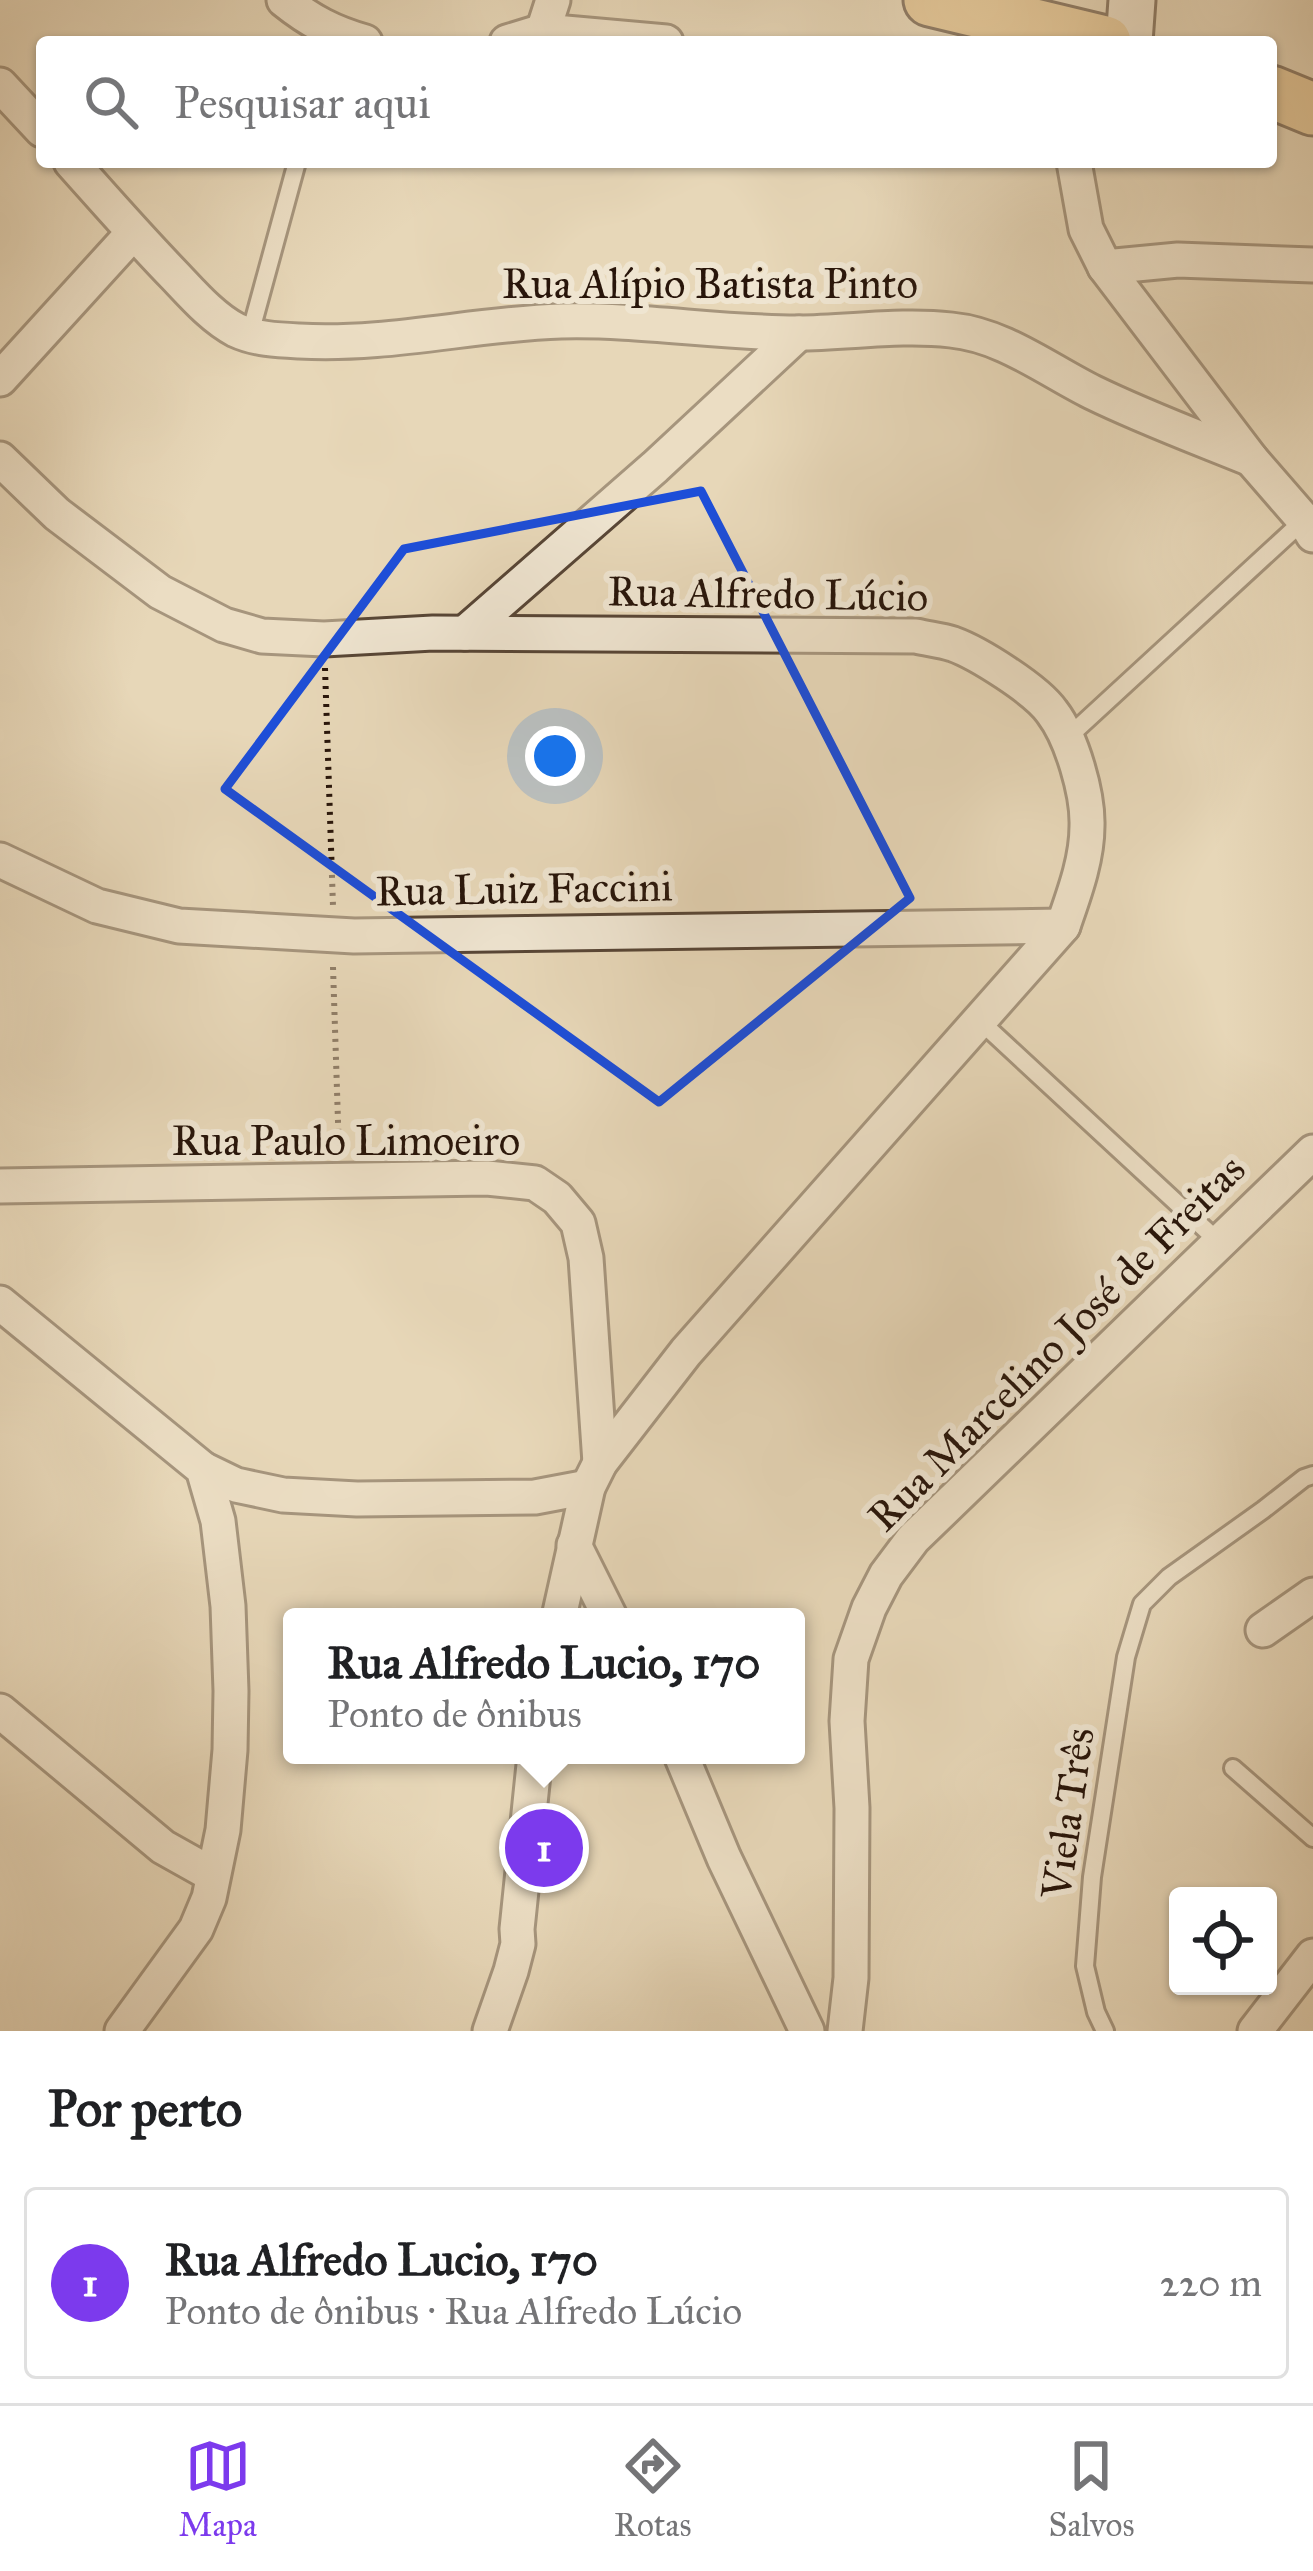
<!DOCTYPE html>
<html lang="pt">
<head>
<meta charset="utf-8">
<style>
  body { margin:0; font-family:"IM FELL Great Primer",serif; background:#f6f6f6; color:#202124 }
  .controls { position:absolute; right:36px; bottom:36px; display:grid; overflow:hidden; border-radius:12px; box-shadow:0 3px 9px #0004 }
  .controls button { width:108px; height:108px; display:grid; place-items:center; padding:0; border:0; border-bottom:3px solid #e0e0e0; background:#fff; color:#202124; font:60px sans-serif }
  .you { position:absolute; left:555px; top:756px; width:42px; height:42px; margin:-30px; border:9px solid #fff; border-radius:50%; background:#1a73e8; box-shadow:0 0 0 18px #1a73e833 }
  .badge { display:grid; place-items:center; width:78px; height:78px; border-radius:50%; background:#7c3aed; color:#fff; font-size:39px; font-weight:700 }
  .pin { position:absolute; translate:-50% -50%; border:6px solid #fff; box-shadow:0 3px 12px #0006 }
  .popup { position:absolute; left:283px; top:1608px; width:522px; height:156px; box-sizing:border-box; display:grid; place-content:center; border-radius:12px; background:#fff; filter:drop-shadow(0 3px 9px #0005); font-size:39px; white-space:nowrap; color:#757577 }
  .popup b { font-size:45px; color:#202124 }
  .popup::after { content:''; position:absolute; left:50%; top:100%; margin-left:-24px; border:24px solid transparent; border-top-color:#fff }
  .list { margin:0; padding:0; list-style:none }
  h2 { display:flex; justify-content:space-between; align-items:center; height:156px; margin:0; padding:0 48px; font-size:51px }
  h2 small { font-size:39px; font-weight:400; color:#757577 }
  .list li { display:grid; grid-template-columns:78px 1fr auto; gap:36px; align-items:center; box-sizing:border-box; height:192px; margin:0 24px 24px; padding:0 24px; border:3px solid #e0e0e0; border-radius:12px }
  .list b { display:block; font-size:45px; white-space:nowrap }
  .list p { margin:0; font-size:39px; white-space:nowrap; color:#757577 }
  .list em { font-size:39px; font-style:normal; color:#757577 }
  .icon { flex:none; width:66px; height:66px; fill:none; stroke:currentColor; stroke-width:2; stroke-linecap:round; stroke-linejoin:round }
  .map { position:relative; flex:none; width:1313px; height:2031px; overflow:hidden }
  .search { position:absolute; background:#fff; box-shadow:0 3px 9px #0004; left:36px; right:36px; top:36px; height:132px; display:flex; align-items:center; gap:30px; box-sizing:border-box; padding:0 42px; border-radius:12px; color:#757577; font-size:45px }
  .sheet { height:372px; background:#fff }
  nav { display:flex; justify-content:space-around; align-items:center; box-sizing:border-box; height:168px; border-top:3px solid #e0e0e0; background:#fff; font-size:33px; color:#757577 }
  nav a { display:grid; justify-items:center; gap:6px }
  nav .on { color:#7c3aed }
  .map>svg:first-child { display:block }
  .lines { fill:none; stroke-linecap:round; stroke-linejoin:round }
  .lane-casing { stroke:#584636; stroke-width:22 }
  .street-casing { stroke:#584636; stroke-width:39 }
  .secondary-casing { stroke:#28150a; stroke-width:51 }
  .primary-casing { stroke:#28150a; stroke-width:57 }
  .path { stroke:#28150a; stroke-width:6; stroke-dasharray:3 6; stroke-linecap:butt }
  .lane { stroke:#efe5d1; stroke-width:16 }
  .street { stroke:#efe5d1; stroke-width:33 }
  .secondary { stroke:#efe5d1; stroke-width:45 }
  .primary { stroke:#e4bc7c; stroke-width:51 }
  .marked { fill:none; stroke:#1d4ed8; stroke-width:9; stroke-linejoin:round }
  .labels { text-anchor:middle; stroke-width:12; stroke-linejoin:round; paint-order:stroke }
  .street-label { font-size:42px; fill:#28150a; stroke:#efe5d1 }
</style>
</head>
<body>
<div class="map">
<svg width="1313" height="2031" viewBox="0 0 1313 2031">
  <rect width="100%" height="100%" fill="#e7d7b8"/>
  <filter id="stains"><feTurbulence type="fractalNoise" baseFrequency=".00167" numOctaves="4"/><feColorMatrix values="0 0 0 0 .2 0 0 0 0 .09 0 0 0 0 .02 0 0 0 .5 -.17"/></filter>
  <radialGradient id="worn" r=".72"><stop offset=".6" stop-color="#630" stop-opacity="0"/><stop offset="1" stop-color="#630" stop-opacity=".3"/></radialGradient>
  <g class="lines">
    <g class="lane-casing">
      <g id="lane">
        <polyline points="250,334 297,162"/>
        <polyline points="1066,739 1304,520"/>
        <polyline points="979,1020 1220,1243"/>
        <polyline points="1233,1768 1313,1838"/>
        <polyline points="1105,2031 1096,2012 1085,1966 1092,1877 1126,1657 1142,1604 1169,1577 1263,1510 1304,1478 1313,1475"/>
      </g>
    </g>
    <g class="street-casing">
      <g id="street">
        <path d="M284,0c26,21 49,33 81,42"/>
        <polyline points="543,31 553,0"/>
        <polyline points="507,42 543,31 666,42"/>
        <polyline points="0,85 42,130"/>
        <path d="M71,162c34,38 68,77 104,114 18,19 38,42 61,54 19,9 42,10 63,11 89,5 173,-17 262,-20 79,-2 157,12 236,12 51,0 103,-9 154,-3 52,5 95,39 141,62 51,25 105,45 159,67"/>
        <polyline points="1074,162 1086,229 1105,267 1251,459 1304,520 1313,535"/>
        <polyline points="1105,267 1178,260 1313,265"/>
        <polyline points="0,379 133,233"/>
        <path d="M0,459l57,55 103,78 64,33 38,11 62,3 109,-6 483,3c12,3 25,4 37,8 25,9 84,46 99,68 20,26 36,82 35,114 0,34 -13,68 -24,100l-377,426 -86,111 -12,24 -29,130"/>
        <polyline points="465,633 655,467 799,333"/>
        <polyline points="0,860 97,906 179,926 354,936 1063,926"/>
        <polyline points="0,1186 487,1178 535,1183 557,1198 578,1223 586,1258 600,1463"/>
        <polyline points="0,1303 203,1469 218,1521 228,1606 231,1691 230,1750 223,1830 209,1898 196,1929 122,2031"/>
        <polyline points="203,1469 236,1485 283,1495 357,1499 535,1497 588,1487"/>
        <polyline points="574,1545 610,1617"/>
        <polyline points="1263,1630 1313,1595"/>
        <polyline points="0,1711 163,1847 213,1875"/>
        <polyline points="681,1755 724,1858 807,2031"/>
        <polyline points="490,2031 511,1971 518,1944 517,1929 535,1755"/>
        <polyline points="845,2031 851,1978 852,1808 847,1721 851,1659 869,1608 886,1575 913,1539 1313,1152"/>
        <polyline points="1255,2031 1313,1956"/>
      </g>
    </g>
    <g class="secondary-casing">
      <polyline id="secondary" points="1129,42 1132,0"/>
    </g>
    <g class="primary-casing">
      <g id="primary">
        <polyline points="930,0 1105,42"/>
        <polyline points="1271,92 1313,109"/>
      </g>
    </g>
    <g class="path">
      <polyline points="325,668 333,906"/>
      <polyline points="333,967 339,1152"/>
    </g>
    <use href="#lane" class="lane"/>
    <use href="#street" class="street"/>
    <use href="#secondary" class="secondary"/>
    <use href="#primary" class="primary"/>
  </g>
  <path d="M0 0H1313V2031H0ZM701,491l209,407 -251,204 -434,-313 179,-240z" fill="#e7d7b8" fill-opacity=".55" fill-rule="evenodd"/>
  <path class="marked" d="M701,491l209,407 -251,204 -434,-313 179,-240z"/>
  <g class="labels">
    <g class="street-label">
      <text x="710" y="298">Rua Alípio Batista Pinto</text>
      <text transform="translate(768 593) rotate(1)" y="15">Rua Alfredo Lúcio</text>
      <text transform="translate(524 888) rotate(-1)" y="15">Rua Luiz Faccini</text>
      <text x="346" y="1155">Rua Paulo Limoeiro</text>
      <text transform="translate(1056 1342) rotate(-45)" y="15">Rua Marcelino José de Freitas</text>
      <text transform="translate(1067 1813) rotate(-82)" y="15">Viela Três</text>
    </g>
  </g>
  <rect width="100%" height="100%" filter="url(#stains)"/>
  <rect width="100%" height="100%" fill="url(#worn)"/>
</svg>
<div class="controls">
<button><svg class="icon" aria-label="locate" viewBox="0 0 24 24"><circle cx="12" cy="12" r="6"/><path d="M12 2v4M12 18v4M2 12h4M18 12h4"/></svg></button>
</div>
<div class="you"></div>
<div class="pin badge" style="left:544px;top:1848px">1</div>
<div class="popup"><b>Rua Alfredo Lucio, 170</b>Ponto de ônibus</div>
<div class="search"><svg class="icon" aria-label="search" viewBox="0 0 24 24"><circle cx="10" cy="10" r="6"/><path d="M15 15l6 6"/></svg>Pesquisar aqui</div>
</div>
<section class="sheet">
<h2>Por perto<small></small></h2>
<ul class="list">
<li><span class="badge">1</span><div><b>Rua Alfredo Lucio, 170</b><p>Ponto de ônibus · Rua Alfredo Lúcio</p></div><em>220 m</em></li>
</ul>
</section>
<nav>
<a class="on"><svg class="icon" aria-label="map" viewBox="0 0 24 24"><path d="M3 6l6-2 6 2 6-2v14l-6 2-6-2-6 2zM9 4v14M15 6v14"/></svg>Mapa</a>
<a><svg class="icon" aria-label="directions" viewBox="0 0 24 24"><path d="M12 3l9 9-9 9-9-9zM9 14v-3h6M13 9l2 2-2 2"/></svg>Rotas</a>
<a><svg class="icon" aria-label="saved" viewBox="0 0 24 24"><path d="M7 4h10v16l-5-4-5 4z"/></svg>Salvos</a>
</nav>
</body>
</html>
